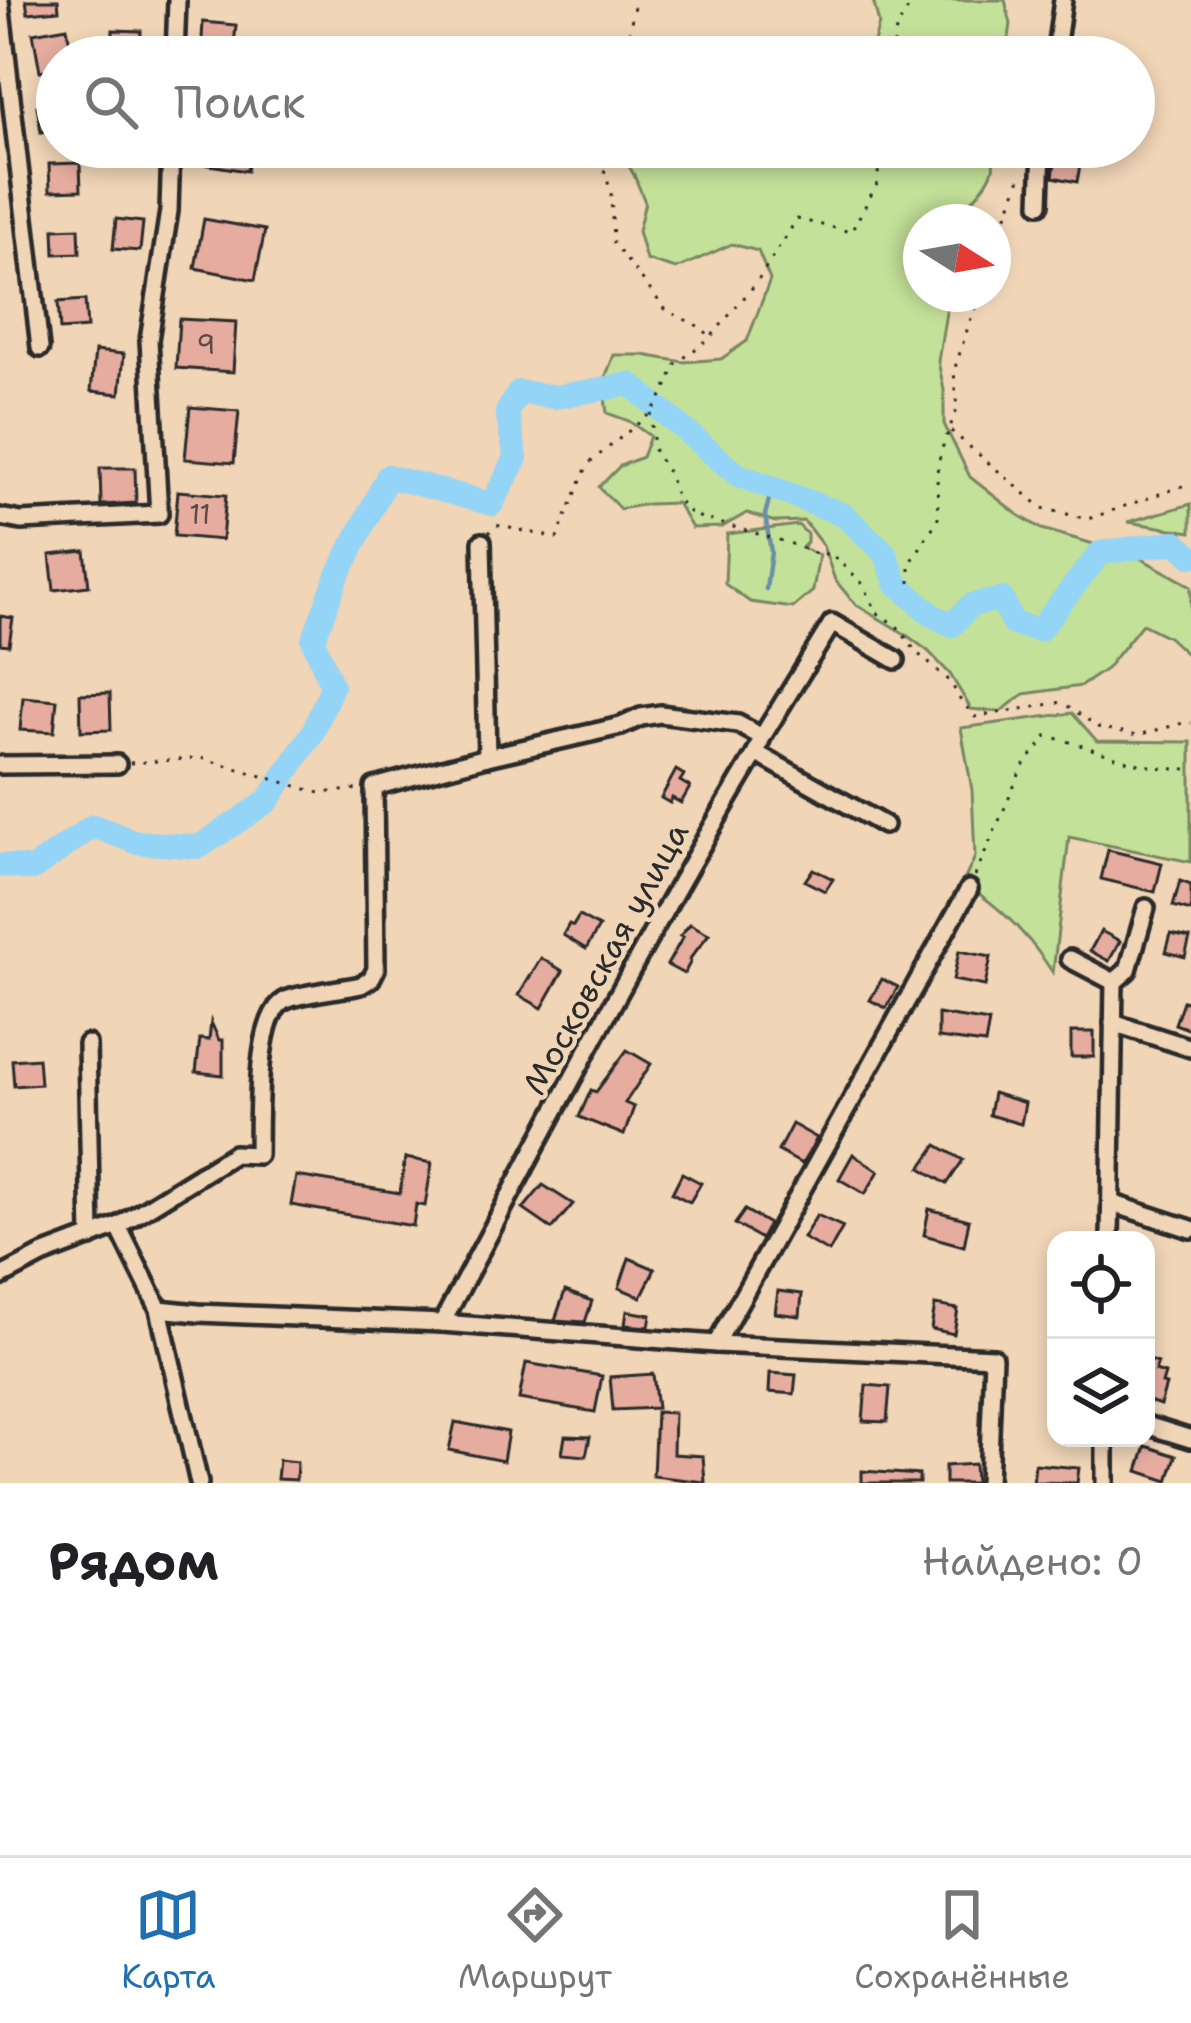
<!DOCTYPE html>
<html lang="ru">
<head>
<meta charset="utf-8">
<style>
  body { margin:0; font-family:"Shantell Sans",sans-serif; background:#f6f6f6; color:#202124 }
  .controls { position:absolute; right:36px; bottom:36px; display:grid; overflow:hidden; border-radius:24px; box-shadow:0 6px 18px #0003 }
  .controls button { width:108px; height:108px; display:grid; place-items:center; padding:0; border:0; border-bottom:3px solid #e0e0e0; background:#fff; color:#202124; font:60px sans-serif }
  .compass { position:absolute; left:903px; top:204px; width:108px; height:108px; border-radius:50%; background:#fff; box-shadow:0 6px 18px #0003; rotate:101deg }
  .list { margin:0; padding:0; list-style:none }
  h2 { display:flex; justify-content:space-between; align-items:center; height:156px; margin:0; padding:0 48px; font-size:51px }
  h2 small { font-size:39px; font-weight:400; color:#757577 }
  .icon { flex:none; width:66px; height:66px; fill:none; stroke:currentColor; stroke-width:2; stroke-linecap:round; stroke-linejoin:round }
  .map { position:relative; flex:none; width:1191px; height:1483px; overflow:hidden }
  .search { position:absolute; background:#fff; box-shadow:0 6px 18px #0003; left:36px; right:36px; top:36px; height:132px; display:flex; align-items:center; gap:30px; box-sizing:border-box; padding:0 42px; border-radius:66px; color:#757577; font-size:45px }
  .sheet { height:372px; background:#fff }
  nav { display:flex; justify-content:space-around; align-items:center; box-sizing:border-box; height:168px; border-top:3px solid #e0e0e0; background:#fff; font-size:33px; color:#757577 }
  nav a { display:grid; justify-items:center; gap:6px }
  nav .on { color:#1f6fb2 }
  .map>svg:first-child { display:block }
  .green { fill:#c4e199; stroke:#788662; stroke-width:3 }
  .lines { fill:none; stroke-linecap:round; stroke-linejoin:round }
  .stream { stroke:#6a90a5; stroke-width:4.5 }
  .river { stroke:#94d4f6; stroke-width:24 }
  .building { fill:#e5ac9f; stroke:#2b2b2b; stroke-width:3 }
  .minor-casing { stroke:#2b2b2b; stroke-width:24 }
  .path { stroke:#2b2b2b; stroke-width:3; stroke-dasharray:3 9; stroke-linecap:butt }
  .minor { stroke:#f0d5b7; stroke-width:15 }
  .labels { text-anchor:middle; stroke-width:9; stroke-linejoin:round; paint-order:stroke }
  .number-label { font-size:27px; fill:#5a4b48 }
  .street-label { font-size:33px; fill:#2b2b2b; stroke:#f0d5b7 }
</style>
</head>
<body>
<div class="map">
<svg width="1191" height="1483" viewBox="0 0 1191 1483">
  <rect width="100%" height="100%" fill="#f0d5b7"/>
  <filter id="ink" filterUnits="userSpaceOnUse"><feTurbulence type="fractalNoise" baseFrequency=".00833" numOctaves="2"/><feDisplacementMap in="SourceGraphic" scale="24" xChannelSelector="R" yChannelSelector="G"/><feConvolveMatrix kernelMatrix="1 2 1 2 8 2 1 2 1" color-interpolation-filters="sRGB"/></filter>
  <g filter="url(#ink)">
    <g class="green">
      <polygon points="873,0 1005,0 1011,24 1006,57 870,57 879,24"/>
      <polygon points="738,38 749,57 704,57 707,45"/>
      <path d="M618,147h375c0,3 1,19 0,22 -6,20 -28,35 -36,53h-36v72h28l-11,67 6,29v34l26,53 47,37 25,15 96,28 53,29v72l-23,-21 -26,-13 -36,45 -25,17 -57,8 -24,18 -29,-3 -21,-35 -22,-23 -23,-17 -50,-30 -20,-24 -12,-34 -19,-25 -29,1 -28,-9 -25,14 -30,1 -15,-25 -29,1 -28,5 -21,-22 21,-21 22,-9 8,-21 -21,-15 -22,-8 -4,-30 11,-28h29l41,7 37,-3 26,-18 23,-61 -12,-29 -26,-7 -56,25 -30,-9 -8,-29 7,-29 -11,-27z"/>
      <polygon points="1191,504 1191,532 1128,522"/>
      <polygon points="798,525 807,534 807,542 802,548 819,555 813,591 793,608 750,602 725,584 727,534"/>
      <path d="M1072,713l25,28 94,1v120l-122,-25 -16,136c-23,-36 -53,-67 -90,-90l12,-26 -3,-67 -11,-62z"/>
    </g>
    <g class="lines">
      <polyline class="stream" points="766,589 771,552 765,515 772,488"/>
      <polyline class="river" points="0,865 33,869 93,826 136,842 199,847 268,801 313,732 332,686 313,640 337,577 388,476 492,504 516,458 507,412 519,392 555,397 630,384 738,475 844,515 886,554 896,583 932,615 952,625 971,605 1002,599 1013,624 1039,630 1100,553 1176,542 1191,556"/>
    </g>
    <g class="building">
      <polygon points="26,0 58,0 59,10 28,13"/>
      <polygon points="203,22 236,25 233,57 201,56"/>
      <polygon points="67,27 72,57 57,57 57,68 40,71 33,33"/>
      <polygon points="113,30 141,31 140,57 112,57"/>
      <polygon points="57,103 57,129 41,132 37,106"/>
      <polygon points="200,147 251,147 247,171 197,163"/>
      <polygon points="1056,155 1081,160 1077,182 1053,177"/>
      <polygon points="80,163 81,190 50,191 49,164"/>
      <polygon points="116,219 143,222 140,251 113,249"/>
      <polygon points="204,219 265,230 255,280 195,268"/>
      <polygon points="79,228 80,253 55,254 54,229"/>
      <polygon points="85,300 87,328 60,330 58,302"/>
      <polygon points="179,319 236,322 233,372 176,368"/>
      <polygon points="95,351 124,354 120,394 91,391"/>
      <polygon points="190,407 239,411 234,463 185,459"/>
      <polygon points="100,468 135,468 136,503 101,505"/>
      <polygon points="178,491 226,495 222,540 174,536"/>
      <polygon points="85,551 89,586 54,590 50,555"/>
      <polygon points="0,616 13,618 9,645 0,644"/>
      <polygon points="110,693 111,730 81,731 80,694"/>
      <polygon points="23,697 57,700 54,732 20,730"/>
      <polygon points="676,770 684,775 680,781 690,787 681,803 672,798 670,803 661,798"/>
      <polygon points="1108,850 1162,863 1155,892 1101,879"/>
      <polygon points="813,869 833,879 825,891 805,881"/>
      <polygon points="1180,881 1191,885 1191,911 1173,906"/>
      <polygon points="579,916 599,927 586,949 563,935 569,924 573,926"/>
      <polygon points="690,924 709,934 689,960 691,961 684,974 667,965 683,937 680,936"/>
      <polygon points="1101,931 1120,941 1109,961 1090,951"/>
      <polygon points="1171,934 1190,938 1185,957 1166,952"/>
      <polygon points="959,951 991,957 985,986 953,980"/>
      <polygon points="541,958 563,971 542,1008 519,995"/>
      <polygon points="882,979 898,987 886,1008 870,1000"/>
      <polygon points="1183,1001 1191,1003 1191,1030 1175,1024"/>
      <polygon points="938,1014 989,1022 985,1044 938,1038"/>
      <polygon points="211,1022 219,1040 223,1040 223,1075 196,1072 200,1039 209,1040"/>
      <rect x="1071" y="1032" width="23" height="25"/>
      <polygon points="627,1050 651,1064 625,1103 634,1107 624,1135 579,1117 591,1090 596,1092"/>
      <polygon points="38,1058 40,1084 14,1086 12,1060"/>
      <polygon points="993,1093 1025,1103 1021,1124 989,1115"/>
      <polygon points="792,1124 817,1138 802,1164 778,1151"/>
      <polygon points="937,1145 963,1160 947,1184 921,1168"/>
      <polygon points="853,1154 879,1171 865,1194 839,1179"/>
      <polygon points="405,1158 432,1163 425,1206 416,1204 413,1226 291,1205 296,1176 400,1193"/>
      <polygon points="682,1173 701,1183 690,1202 672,1193"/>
      <polygon points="543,1185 573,1204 552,1229 523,1209"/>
      <polygon points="929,1209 969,1220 964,1246 924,1235"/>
      <polygon points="745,1210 769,1224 761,1239 735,1224"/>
      <polygon points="817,1215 843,1227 829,1252 803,1238"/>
      <polygon points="629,1258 655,1269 641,1297 619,1288"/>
      <polygon points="565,1291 592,1301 585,1322 555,1320"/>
      <polygon points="778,1291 802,1294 800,1316 775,1313"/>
      <polygon points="935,1305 958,1309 954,1334 931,1329"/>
      <polygon points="627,1311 651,1315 649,1327 625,1325"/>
      <polygon points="1146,1359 1158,1363 1155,1371 1165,1374 1162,1384 1166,1385 1160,1405 1146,1400"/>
      <polygon points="526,1363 602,1376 595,1412 519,1399"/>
      <polygon points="770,1373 796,1375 794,1394 769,1392"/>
      <polygon points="653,1374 657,1408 613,1410 610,1377"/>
      <polygon points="866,1385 890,1387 887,1422 863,1421"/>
      <polygon points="656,1412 674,1413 673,1454 703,1456 705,1482 653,1476"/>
      <polygon points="455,1422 508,1432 503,1461 449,1450"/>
      <polygon points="565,1436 590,1437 586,1456 562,1454"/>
      <polygon points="1146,1446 1176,1456 1168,1481 1138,1471"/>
      <polygon points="279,1460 297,1462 296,1480 277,1479"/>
      <polygon points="974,1464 975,1483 945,1483 945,1466"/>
      <polygon points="1035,1464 1079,1468 1077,1483 1033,1482"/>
      <polygon points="862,1471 919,1475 919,1483 862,1483"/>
    </g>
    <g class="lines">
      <g class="minor-casing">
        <g id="minor">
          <polyline points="0,2 40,348"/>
          <polyline points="175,57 177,0"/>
          <polyline points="1055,57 1063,0"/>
          <polyline points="1040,204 1042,147"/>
          <polyline points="0,517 21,521 159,514 149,340 169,211 171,147"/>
          <polyline points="482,542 487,757 621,726 641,717 660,714 738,724 762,737 756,753"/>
          <polyline points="762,737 832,623 896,660"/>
          <polyline points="0,765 117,764"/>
          <polyline points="1070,959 1114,982 1128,970 1146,908"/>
          <polyline points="1113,1023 1191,1048"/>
          <polyline points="87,1044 91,1237"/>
          <polyline points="1111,1203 1191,1229"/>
          <polyline points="118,1226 159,1309 199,1483"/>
          <polyline points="1110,1240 1114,982"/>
          <path d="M0,1277l42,-22 76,-29 116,-72 24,1c1,-32 -4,-141 28,-155 20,-8 54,-10 75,-15l10,-6 5,-10 -2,-182 113,-30"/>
          <polyline points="159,1309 198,1313 442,1323 716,1344 993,1357 988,1483"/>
          <path d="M442,1323c102,-191 202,-384 314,-570l128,72"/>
          <polyline points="716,1344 969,889"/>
          <polyline points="1146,1425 1191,1439"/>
          <polyline points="1105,1483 1105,1438"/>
        </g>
      </g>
      <g class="path">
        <polyline points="625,57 635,0"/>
        <polyline points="892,57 896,30 913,0"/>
        <polyline points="606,147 602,163 611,192 613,243 666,310 700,327 711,337"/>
        <polyline points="993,274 1000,235 1020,178 1025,175"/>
        <polyline points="651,413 654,451 669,474 677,499 692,515 789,543 819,555 830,553 864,585 876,612 897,626 917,653 951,682 958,697 975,717 1062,702 1098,727 1138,735 1187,722 1191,723"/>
        <polyline points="951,431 1042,508 1088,519 1191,483"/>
        <polyline points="489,533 496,525 557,538 588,464 651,413 664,393 676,364 711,337 757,282 797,219 851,232 877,184 881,147"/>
        <polyline points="910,583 910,564 938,519 937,472 941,451 957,409 954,371 970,321 982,294"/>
        <polyline points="130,763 201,758 320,793 361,789"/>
        <path d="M975,876l47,-108 25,-32c54,12 86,35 144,33"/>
      </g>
      <use href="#minor" class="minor"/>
    </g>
  </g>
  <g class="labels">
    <g class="number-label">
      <text x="206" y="354">9</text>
      <text x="200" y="524">11</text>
    </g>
    <g class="street-label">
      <text transform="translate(605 958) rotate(-61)" y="12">Московская улица</text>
    </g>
  </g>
</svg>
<div class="controls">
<button><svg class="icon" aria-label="locate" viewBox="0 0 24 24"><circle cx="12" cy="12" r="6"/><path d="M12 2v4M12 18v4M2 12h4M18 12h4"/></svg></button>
<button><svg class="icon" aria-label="layers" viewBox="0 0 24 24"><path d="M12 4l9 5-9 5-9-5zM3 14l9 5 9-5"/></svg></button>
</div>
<svg class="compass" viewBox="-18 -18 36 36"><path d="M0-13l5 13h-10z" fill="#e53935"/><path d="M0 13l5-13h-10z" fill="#757577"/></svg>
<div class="search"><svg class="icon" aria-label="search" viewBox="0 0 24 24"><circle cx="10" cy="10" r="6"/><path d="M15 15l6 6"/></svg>Поиск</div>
</div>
<section class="sheet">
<h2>Рядом<small>Найдено: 0</small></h2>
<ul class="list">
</ul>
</section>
<nav>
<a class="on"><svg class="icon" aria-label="map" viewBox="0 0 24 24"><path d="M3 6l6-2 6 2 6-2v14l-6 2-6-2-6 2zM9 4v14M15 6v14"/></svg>Карта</a>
<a><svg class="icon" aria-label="directions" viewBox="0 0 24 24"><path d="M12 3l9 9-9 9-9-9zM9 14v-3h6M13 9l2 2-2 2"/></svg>Маршрут</a>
<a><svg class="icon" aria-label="saved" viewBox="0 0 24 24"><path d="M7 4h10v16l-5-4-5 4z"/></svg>Сохранённые</a>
</nav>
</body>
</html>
